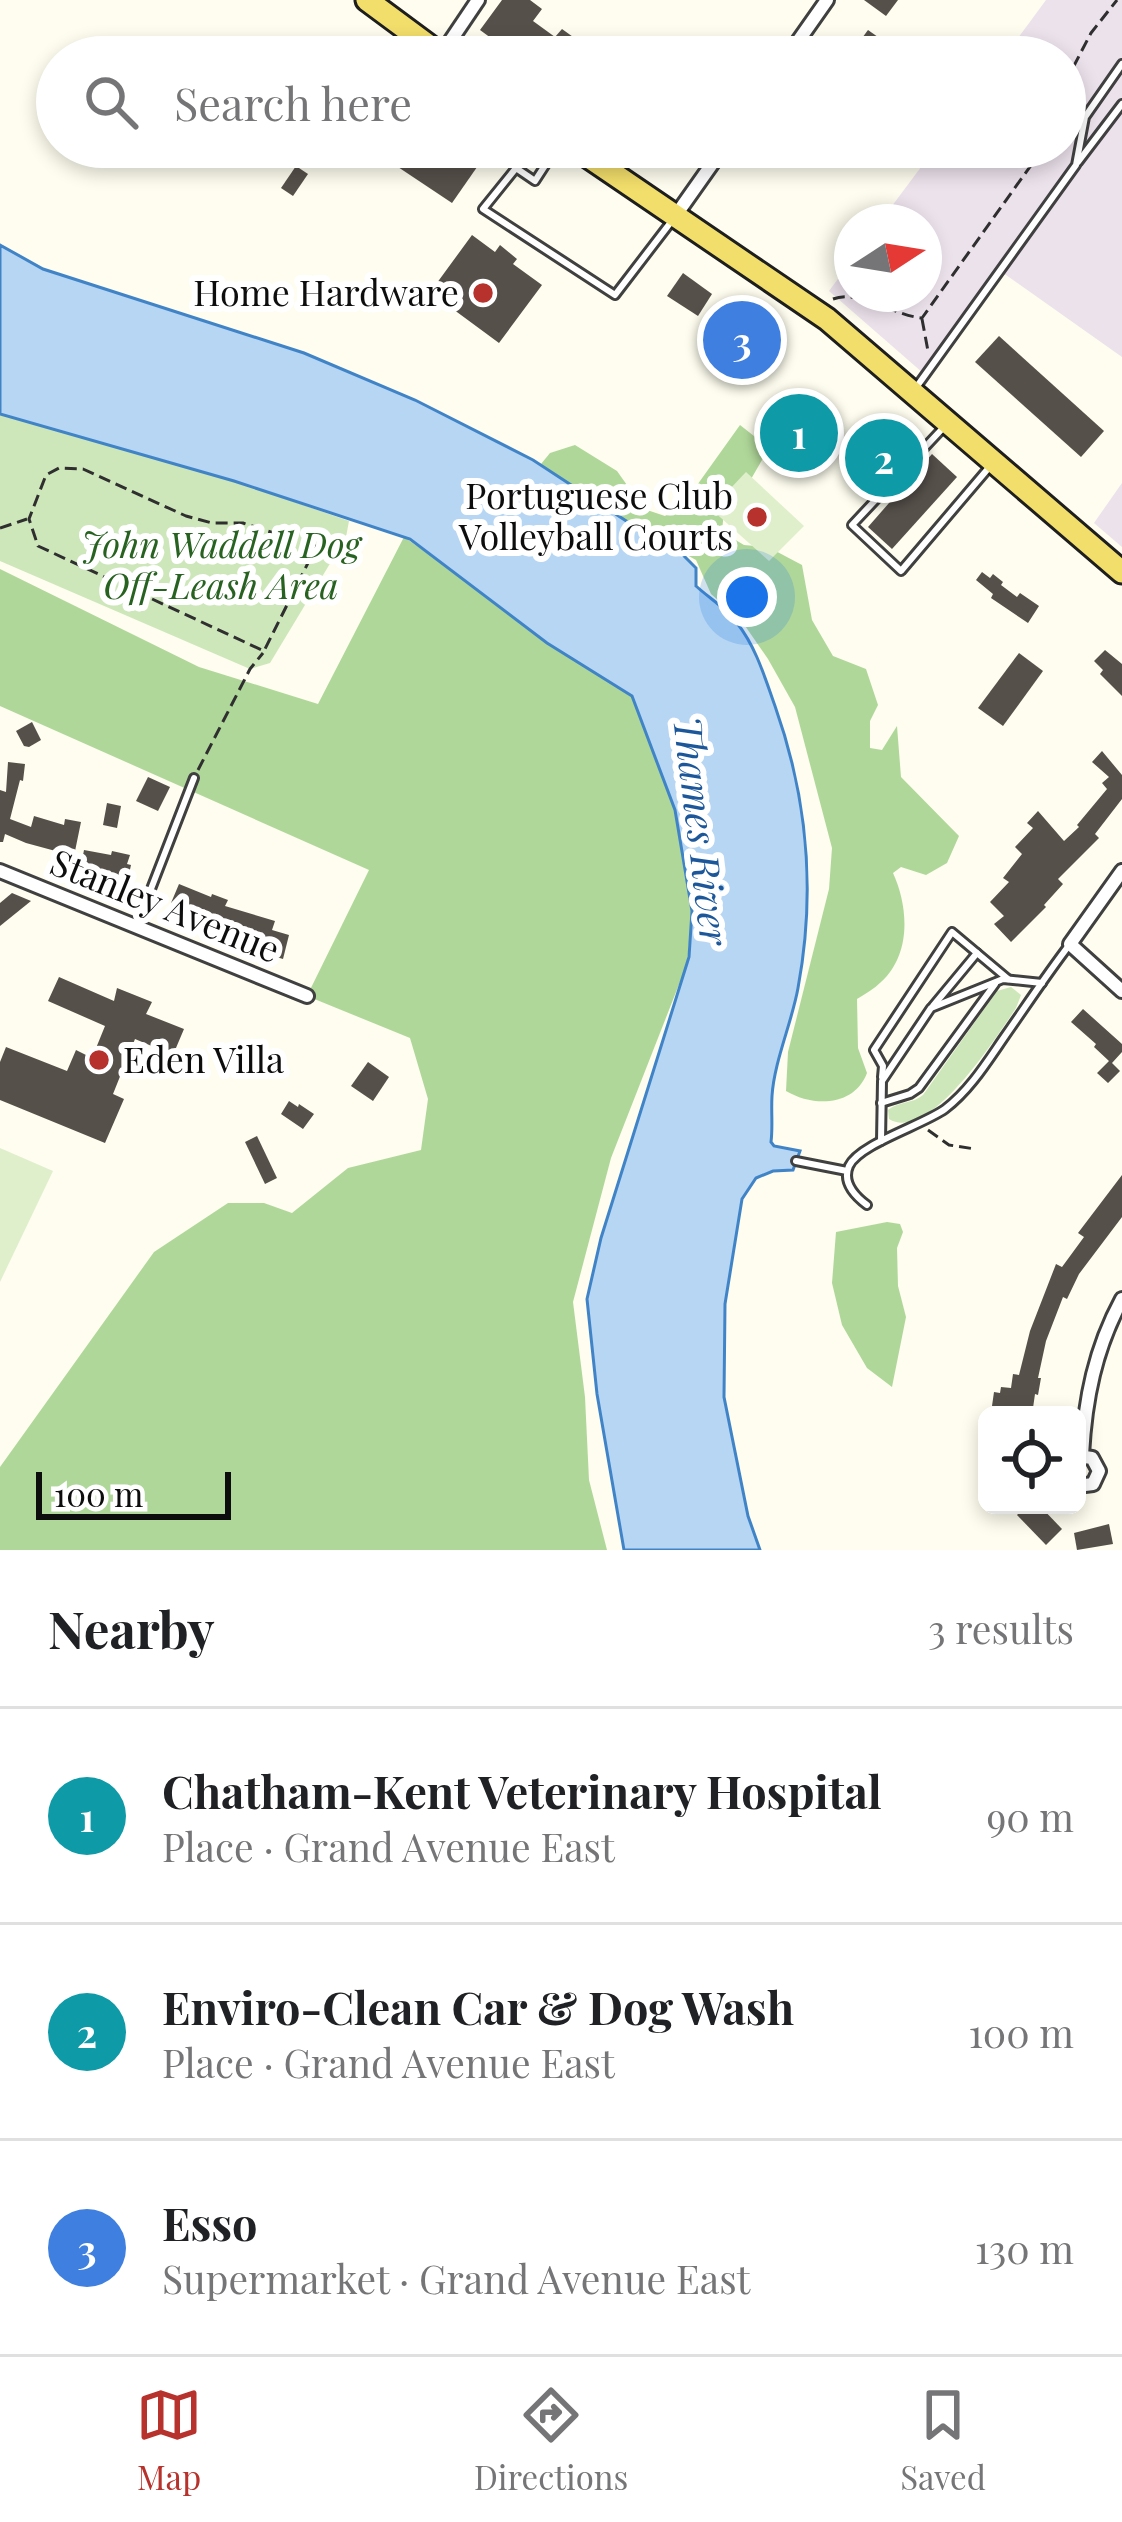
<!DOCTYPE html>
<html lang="en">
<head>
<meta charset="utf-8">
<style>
  body { margin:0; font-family:"Playfair Display",serif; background:#f6f6f6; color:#202124 }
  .controls { position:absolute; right:36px; bottom:36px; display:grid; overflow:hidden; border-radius:18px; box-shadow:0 6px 18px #0003 }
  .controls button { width:108px; height:108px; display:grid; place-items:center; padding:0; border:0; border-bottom:3px solid #e0e0e0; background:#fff; color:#202124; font:60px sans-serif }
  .compass { position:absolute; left:834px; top:204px; width:108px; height:108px; border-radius:50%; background:#fff; box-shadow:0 6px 18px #0003; rotate:78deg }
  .scale { position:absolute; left:36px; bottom:30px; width:195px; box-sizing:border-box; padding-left:12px; border:6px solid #0d0d0d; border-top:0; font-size:33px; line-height:42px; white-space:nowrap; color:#0d0d0d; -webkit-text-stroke:9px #fff; paint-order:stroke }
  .you { position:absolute; left:747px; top:597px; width:42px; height:42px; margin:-30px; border:9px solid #fff; border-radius:50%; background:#1a73e8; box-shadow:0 0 0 18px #1a73e833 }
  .badge { display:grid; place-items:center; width:78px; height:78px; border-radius:50%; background:#b7322c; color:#fff; font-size:39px; font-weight:700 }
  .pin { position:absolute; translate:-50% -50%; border:6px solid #fff; box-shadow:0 3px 12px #0006 }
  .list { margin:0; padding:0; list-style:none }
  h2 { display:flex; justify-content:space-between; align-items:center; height:156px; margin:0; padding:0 48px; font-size:51px }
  h2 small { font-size:39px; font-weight:400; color:#757577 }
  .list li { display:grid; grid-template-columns:78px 1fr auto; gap:36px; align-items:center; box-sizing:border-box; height:216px; padding:0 48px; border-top:3px solid #e0e0e0 }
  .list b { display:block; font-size:45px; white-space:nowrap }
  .list p { margin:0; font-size:39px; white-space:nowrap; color:#757577 }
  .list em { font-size:39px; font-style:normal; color:#757577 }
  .icon { flex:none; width:66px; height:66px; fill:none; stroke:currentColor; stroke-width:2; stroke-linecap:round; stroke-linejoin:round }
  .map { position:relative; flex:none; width:1122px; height:1550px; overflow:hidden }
  .search { position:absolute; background:#fff; box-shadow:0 6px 18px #0003; left:36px; right:36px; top:36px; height:132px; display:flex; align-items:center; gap:30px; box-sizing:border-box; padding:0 42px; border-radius:66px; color:#757577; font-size:45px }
  .sheet { height:804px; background:#fff }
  nav { display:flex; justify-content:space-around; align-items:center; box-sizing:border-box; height:168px; border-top:3px solid #e0e0e0; background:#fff; font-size:33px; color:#757577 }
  nav a { display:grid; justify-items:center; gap:6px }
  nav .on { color:#b7322c }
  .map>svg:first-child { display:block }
  .industrial { fill:#ece2ec }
  .green { fill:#cde7ba }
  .forest { fill:#b0d79a }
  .pitch { fill:#dfefcb }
  .water { fill:#b6d6f3; stroke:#4084c7; stroke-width:3 }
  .building { fill:#56504a }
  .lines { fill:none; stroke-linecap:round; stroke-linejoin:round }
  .lane-casing { stroke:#404040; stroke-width:12 }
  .street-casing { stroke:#404040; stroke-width:18 }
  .primary-casing { stroke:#1e1e1e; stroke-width:27 }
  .path { stroke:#2f2f2f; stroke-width:3; stroke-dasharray:12 6; stroke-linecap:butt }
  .lane { stroke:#fff; stroke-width:6 }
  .street { stroke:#fff; stroke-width:12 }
  .primary { stroke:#f2de6b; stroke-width:21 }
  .poi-dot { fill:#b7322c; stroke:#fff; stroke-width:4.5 }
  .labels { text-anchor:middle; stroke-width:12; stroke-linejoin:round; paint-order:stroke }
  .poi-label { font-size:36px; fill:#0d0d0d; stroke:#fff; text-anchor:end }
  .park-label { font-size:36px; font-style:italic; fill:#286221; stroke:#fff }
  .street-label { font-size:36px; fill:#0d0d0d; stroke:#fff }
  .water-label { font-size:39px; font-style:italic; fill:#1c579a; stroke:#fff }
</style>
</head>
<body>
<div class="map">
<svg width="1122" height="1550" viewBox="0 0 1122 1550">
  <rect width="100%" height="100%" fill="#fefdef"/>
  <g class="industrial">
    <polygon points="1046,0 1122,0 1122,357 999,270 923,373 829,291 852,260 852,294 924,294 924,222 880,222 936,147 1065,147 1065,57 1004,57"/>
    <polygon points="1122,483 1122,547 1094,523"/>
  </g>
  <g class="green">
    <polygon points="0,414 234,481 349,521 346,537 270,663 250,669 0,561"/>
    <path d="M1011,987l10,8 -5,13c-19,28 -87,136 -127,111l-1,-9c10,-9 25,-6 35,-15l74,-104z"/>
  </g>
  <g class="forest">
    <path d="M740,425l19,15 3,20 -15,26 -23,24 -2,22 22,13 24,2 34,18 10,55 21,36 33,13 12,36 -8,16v27l12,2 15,-24 4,51 58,59 -12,27 -21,12 -25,-8 -8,6c16,35 18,82 -12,109 -7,7 -16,12 -24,17l1,49 9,25c-13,34 -54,34 -81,18l2,-39 41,-163 3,-41 -37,-141 -27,-48 -27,-39 -30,-26 -15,-34 -148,-82 -7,-14 9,-11 25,-8 42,26 27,38 21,7 20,-14z"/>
    <polygon points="404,537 632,696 675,810 692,911 687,964 611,1158 573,1302 585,1397 589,1480 607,1550 0,1550 0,1467 154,1252 228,1203 264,1203 292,1213 348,1168 421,1150 428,1099 410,1038 307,996 369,870 0,706 0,569 199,667 318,704"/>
    <polygon points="887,1222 900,1224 903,1232 897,1248 898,1286 906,1317 892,1387 867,1368 842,1325 832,1283 836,1232"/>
  </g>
  <g class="pitch">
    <polygon points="746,472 804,526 769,561 711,509"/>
    <polygon points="0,1148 53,1171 0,1282"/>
  </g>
  <path class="water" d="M0,245l43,24 261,84 111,47 118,60 107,70 14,15 22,3 20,20v18c13,12 31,23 41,37 19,24 28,55 38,83 33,93 41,185 23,282 -6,34 -24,74 -26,108 -1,16 1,30 -1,46l3,4 26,5 -7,19 -20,1 -17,7 -14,21 -17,105 -1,93 24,119 12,34h-136l-27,-156 -10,-95 14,-61 88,-281 3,-46 -17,-101 -43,-114 -85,-53 -137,-104 -176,-58 -234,-67z"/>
  <g class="building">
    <polygon points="502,0 530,0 542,9 533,21 555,37 562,29 587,47 593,39 618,57 517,57 480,30"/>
    <polygon points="864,0 898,0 886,16"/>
    <polygon points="868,30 885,42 874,57 848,57"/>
    <polygon points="368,147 491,147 452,203"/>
    <polygon points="296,166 308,174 293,196 281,188"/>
    <polygon points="472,235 495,252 500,245 517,259 513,264 542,285 499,343 442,301 435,311 423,302"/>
    <polygon points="683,273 712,294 698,316 667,296"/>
    <polygon points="740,318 764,335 744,362 720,345"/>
    <polygon points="999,336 1104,431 1081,457 975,362"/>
    <polygon points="810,397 821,407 818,411 831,422 793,466 767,444 795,411 793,409 802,398"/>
    <polygon points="892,434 907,447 876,482 861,469"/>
    <polygon points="932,454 957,477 892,549 868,527"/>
    <polygon points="982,572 990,578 993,574 1003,582 1001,585 1017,597 1020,593 1039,606 1028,623 991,598 993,594 976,580"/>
    <polygon points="1105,650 1122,664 1122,696 1100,674 1103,670 1094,661"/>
    <polygon points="1019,653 1043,671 1003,726 978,708"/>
    <polygon points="32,722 41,740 29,747 24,746 16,731"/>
    <polygon points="1102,751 1122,775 1122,799 1095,834 1099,838 1058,879 1063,884 1044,905 1046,907 1011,942 994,924 1004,916 990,902 1009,882 1003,878 1022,854 1015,847 1033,828 1027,823 1038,811 1064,841 1079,827 1077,825 1107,789 1102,783 1109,777 1092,762"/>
    <polygon points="8,762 25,764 23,781 20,780 10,819 31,827 34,816 64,825 65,819 81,822 74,856 26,843 5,834 3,842 0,842 0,790 6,792"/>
    <polygon points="148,777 170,787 158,811 136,801"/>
    <polygon points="107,803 121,806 117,828 103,825"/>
    <polygon points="84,850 111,855 112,851 130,855 127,864 131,865 127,883 106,878 107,871 81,866"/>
    <polygon points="179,884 211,897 212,894 228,900 225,906 275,921 272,930 289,935 283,959 267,954 268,951 248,942 227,935 229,928 171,903"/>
    <polygon points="12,893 31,901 0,926 0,903"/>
    <polygon points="59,977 114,1001 117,988 152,1002 146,1014 184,1029 173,1055 135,1039 113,1094 124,1099 105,1143 0,1100 0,1062 6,1047 67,1071 76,1050 92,1058 105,1026 48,1001"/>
    <polygon points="1083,1009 1122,1044 1122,1052 1112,1063 1120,1071 1108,1083 1097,1073 1109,1061 1094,1047 1096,1044 1071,1022"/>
    <polygon points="368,1062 389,1077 373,1101 351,1086"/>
    <polygon points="289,1101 298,1107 299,1104 314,1114 303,1129 281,1114"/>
    <polygon points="257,1136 277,1178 265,1184 245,1142"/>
    <polygon points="1122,1175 1122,1217 1079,1274 1067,1299 1063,1297 1046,1341 1038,1378 1041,1378 1038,1395 1035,1394 1032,1415 1010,1415 1011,1409 992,1406 994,1392 1000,1393 1001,1387 1011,1388 1013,1374 1019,1375 1030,1331 1056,1264 1062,1267 1084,1237 1078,1233"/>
    <polygon points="1027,1505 1039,1505 1062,1529 1046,1545 1017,1515"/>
    <polygon points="1109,1524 1113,1544 1077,1550 1074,1533"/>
  </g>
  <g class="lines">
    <g class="lane-casing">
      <g id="lane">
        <polyline points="557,147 535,181 516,168 483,209 615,295 674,218"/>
        <polyline points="1078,162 1122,104"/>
        <polyline points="915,389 1076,165 1085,117 1122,64"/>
        <polyline points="943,428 852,525 901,571 992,464"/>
        <polyline points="137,925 194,778"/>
        <polyline points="933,1006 977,953"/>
        <polyline points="882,1077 883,1066 874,1050 952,932 1008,979"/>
        <polyline points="881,1103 910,1094 919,1088 995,984"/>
        <polyline points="881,1141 882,1081 931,1008 1003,979 1042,983"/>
        <polyline points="796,1161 847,1171"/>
        <path d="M867,1205c-12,-9 -25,-23 -18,-39 10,-22 74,-41 96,-57 25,-19 42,-47 60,-73 21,-30 42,-62 65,-92"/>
      </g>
    </g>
    <g class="street-casing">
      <g id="street">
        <polyline points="441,55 478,0"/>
        <polyline points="787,57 827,0"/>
        <polyline points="676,215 724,147"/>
        <polyline points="0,871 307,996"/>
        <polyline points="1122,871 1070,944 1122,991"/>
        <path d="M1082,1455c3,-56 13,-106 40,-156"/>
        <polyline points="1077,1456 1092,1458 1099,1471 1093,1484 1077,1486"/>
      </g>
    </g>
    <g class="primary-casing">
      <g id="primary">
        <polyline points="367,0 444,57"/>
        <polyline points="574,147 827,319 1122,572"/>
      </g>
    </g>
    <g class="path">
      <polyline points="1065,83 1091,33 1117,0"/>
      <path d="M833,299c28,-10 59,16 89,19l122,-171"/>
      <polyline points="922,319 928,351"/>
      <polyline points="0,528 27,519"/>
      <polyline points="314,546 243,523 212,523 186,516 83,469 59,468 46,475 29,519 38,546 264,651 312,555 314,546 348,546"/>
      <polyline points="198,770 250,669 263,653"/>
      <polyline points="928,1130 949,1145 975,1149"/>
    </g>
    <use href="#lane" class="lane"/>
    <use href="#street" class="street"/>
    <use href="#primary" class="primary"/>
  </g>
  <g class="poi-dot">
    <circle cx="483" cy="293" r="12"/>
    <circle cx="757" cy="517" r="12"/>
    <circle cx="99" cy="1060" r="12"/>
  </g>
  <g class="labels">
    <g class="poi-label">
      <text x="459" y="306">Home Hardware</text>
      <text x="733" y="509">Portuguese Club<tspan x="733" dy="41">Volleyball Courts</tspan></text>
      <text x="123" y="1073" text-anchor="start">Eden Villa</text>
    </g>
    <g class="park-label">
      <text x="221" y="558">John Waddell Dog<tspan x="221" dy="41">Off-Leash Area</tspan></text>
    </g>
    <g class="street-label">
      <text transform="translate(165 906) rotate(22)" y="13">Stanley Avenue</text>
    </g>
    <g class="water-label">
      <text transform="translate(701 831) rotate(83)" y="14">Thames River</text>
    </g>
  </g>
</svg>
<div class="controls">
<button><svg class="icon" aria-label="locate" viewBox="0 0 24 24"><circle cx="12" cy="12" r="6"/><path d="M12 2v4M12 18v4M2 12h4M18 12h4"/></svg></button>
</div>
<svg class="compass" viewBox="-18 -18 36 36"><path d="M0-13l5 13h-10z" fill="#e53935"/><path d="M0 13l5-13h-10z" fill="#757577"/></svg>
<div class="scale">100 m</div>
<div class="you"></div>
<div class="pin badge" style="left:799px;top:433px;background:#0f9aa8">1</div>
<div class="pin badge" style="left:884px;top:458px;background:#0f9aa8">2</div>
<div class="pin badge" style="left:742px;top:340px;background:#3f7fe0">3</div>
<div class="search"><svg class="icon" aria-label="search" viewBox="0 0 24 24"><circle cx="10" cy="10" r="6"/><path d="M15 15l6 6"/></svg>Search here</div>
</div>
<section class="sheet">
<h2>Nearby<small>3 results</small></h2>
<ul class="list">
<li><span class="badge" style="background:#0f9aa8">1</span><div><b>Chatham-Kent Veterinary Hospital</b><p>Place · Grand Avenue East</p></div><em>90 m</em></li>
<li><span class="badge" style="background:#0f9aa8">2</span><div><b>Enviro-Clean Car &amp; Dog Wash</b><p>Place · Grand Avenue East</p></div><em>100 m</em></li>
<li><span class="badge" style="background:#3f7fe0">3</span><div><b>Esso</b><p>Supermarket · Grand Avenue East</p></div><em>130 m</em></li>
</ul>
</section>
<nav>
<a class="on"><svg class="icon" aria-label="map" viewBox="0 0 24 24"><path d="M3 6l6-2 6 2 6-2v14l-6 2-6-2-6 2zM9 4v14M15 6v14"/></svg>Map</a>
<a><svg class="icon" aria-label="directions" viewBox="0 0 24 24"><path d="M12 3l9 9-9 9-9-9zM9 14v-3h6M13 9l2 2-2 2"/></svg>Directions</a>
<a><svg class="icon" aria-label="saved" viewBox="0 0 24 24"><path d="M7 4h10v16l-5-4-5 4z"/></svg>Saved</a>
</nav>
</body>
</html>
